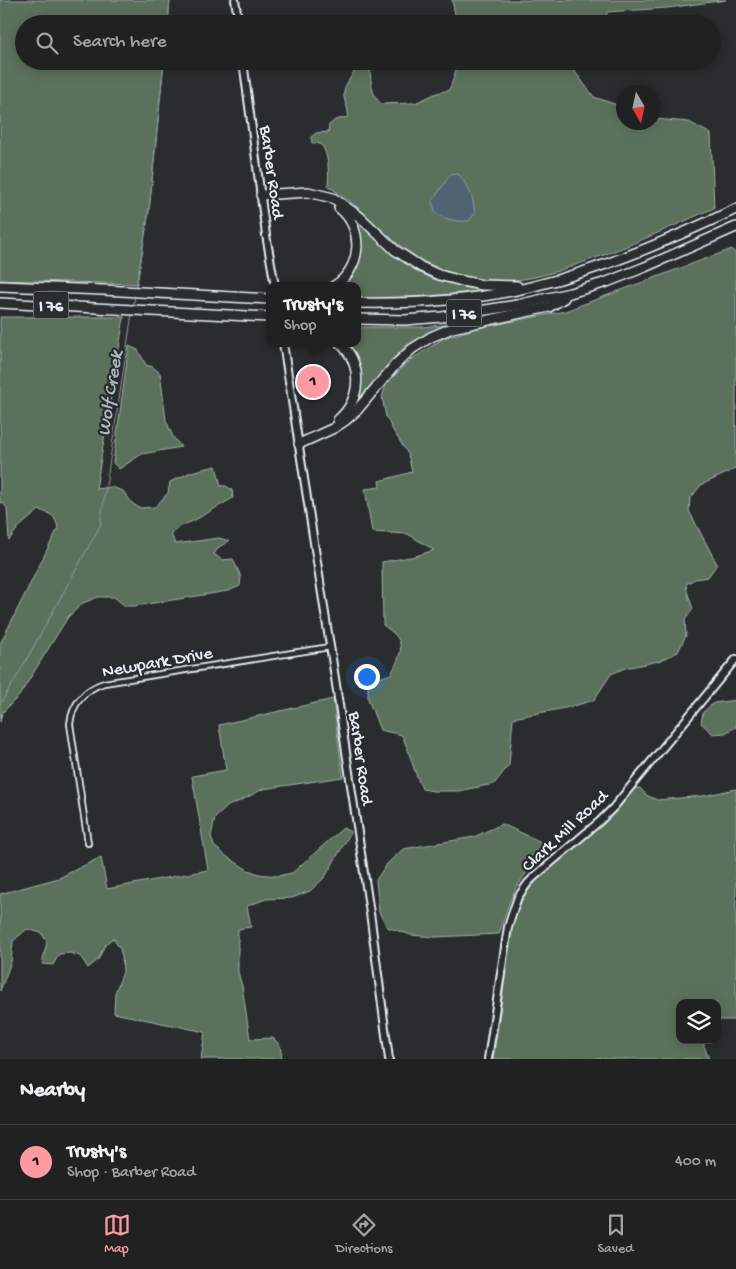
<!DOCTYPE html>
<html lang="en">
<head>
<meta charset="utf-8">
<style>
  body { margin:0; font-family:"Gochi Hand",sans-serif; background:#2d2f2f; color:#f1f3f6 }
  .controls { position:absolute; right:15px; bottom:15px; display:grid; overflow:hidden; border-radius:10px; box-shadow:0 2px 12px #0003 }
  .controls button { width:45px; height:45px; display:grid; place-items:center; padding:0; border:0; border-bottom:1px solid #3d3f40; background:#202222; color:#f1f3f6; font:25px sans-serif }
  .compass { position:absolute; left:616px; top:85px; width:45px; height:45px; border-radius:50%; background:#202222; box-shadow:0 2px 12px #0003; rotate:171deg }
  .you { position:absolute; left:366px; top:676px; width:18px; height:18px; margin:-12px; border:4px solid #fff; border-radius:50%; background:#1a73e8; box-shadow:0 0 0 8px #1a73e833 }
  .badge { display:grid; place-items:center; width:32px; height:32px; border-radius:50%; background:#ff9aa2; color:#111; font-size:16px; font-weight:700 }
  .pin { position:absolute; translate:-50% -50%; border:2px solid #fff; box-shadow:0 1px 5px #0006 }
  .popup { position:absolute; left:266px; top:282px; width:95px; height:65px; box-sizing:border-box; display:grid; place-content:center; border-radius:10px; background:#202222; filter:drop-shadow(0 1px 4px #0005); font-size:16px; white-space:nowrap; color:#a2a4a5 }
  .popup b { font-size:19px; color:#f1f3f6 }
  .popup::after { content:''; position:absolute; left:50%; top:100%; margin-left:-10px; border:10px solid transparent; border-top-color:#202222 }
  .list { margin:0; padding:0; list-style:none }
  h2 { display:flex; justify-content:space-between; align-items:center; height:65px; margin:0; padding:0 20px; font-size:21px }
  h2 small { font-size:16px; font-weight:400; color:#a2a4a5 }
  .list li { display:grid; grid-template-columns:32px 1fr auto; gap:15px; align-items:center; box-sizing:border-box; height:75px; padding:0 20px; border-top:1px solid #3d3f40 }
  .list b { display:block; font-size:19px; white-space:nowrap }
  .list p { margin:0; font-size:16px; white-space:nowrap; color:#a2a4a5 }
  .list em { font-size:16px; font-style:normal; color:#a2a4a5 }
  .icon { flex:none; width:28px; height:28px; fill:none; stroke:currentColor; stroke-width:2; stroke-linecap:round; stroke-linejoin:round }
  .map { position:relative; flex:none; width:736px; height:1059px; overflow:hidden }
  .search { position:absolute; background:#202222; box-shadow:0 2px 12px #0003; left:15px; right:15px; top:15px; height:55px; display:flex; align-items:center; gap:12px; box-sizing:border-box; padding:0 18px; border-radius:28px; color:#a2a4a5; font-size:19px }
  .sheet { height:140px; background:#202222 }
  nav { display:flex; justify-content:space-around; align-items:center; box-sizing:border-box; height:70px; border-top:1px solid #3d3f40; background:#202222; font-size:14px; color:#a2a4a5 }
  nav a { display:grid; justify-items:center; gap:2px }
  nav .on { color:#ff9aa2 }
  .map>svg:first-child { display:block }
  .green { fill:#5c715c; stroke:#a2b1aa }
  .water { fill:#506473; stroke:#8d9ca8 }
  .lines { fill:none; stroke-linecap:round; stroke-linejoin:round }
  .stream { stroke:#8d9ca8; stroke-width:1 }
  .street-casing { stroke:#e8f1f8; stroke-width:8 }
  .secondary-casing { stroke:#e8f1f8; stroke-width:10 }
  .highway-casing { stroke:#e8f1f8; stroke-width:12 }
  .street { stroke:#2a2d2e; stroke-width:4.5 }
  .secondary { stroke:#2a2d2e; stroke-width:6 }
  .highway { stroke:#2a2d2e; stroke-width:9 }
  .labels { text-anchor:middle; stroke-width:4.5; stroke-linejoin:round; paint-order:stroke }
  .shield { fill:#2a2d2e; stroke:#afb6bb; stroke-width:1 }
  .shield-label { font-size:16px; font-weight:bold; fill:#e8f1f8 }
  .street-label { font-size:18px; fill:#e8f1f8; stroke:#2a2d2e }
  .water-label { font-size:19px; font-style:italic; fill:#abb9c3; stroke:#2a2d2e }
</style>
</head>
<body>
<div class="map">
<svg width="736" height="1059" viewBox="0 0 736 1059">
  <rect width="100%" height="100%" fill="#2a2d2e"/>
  <filter id="ink" filterUnits="userSpaceOnUse"><feTurbulence type="fractalNoise" baseFrequency=".02" numOctaves="2"/><feDisplacementMap in="SourceGraphic" scale="10" xChannelSelector="R" yChannelSelector="G"/><feConvolveMatrix kernelMatrix="1 2 1 2 8 2 1 2 1" color-interpolation-filters="sRGB"/></filter>
  <g filter="url(#ink)">
    <g class="green">
      <polygon points="0,0 170,0 168,24 24,24 24,61 164,61 149,211 137,284 0,280"/>
      <polygon points="452,0 726,0 667,8 607,12 606,24 457,24"/>
      <path d="M458,61h111l1,4 24,32 29,10 1,15h30v-8l1,5 34,3 22,12 3,74c-43,19 -85,39 -130,54 -22,8 -45,16 -69,18 -31,3 -64,-4 -92,-19 -21,-11 -38,-28 -56,-45 -11,-11 -25,-21 -39,-30 1,-13 1,-31 -7,-42l-9,-1 -1,-6 5,-4 12,-1 1,-7 6,-5 13,-3c1,-11 -5,-15 -4,-24 0,-8 7,-15 10,-22l16,-2c1,13 1,25 11,35l34,-1 22,-10 12,-3 5,-13z"/>
      <path d="M356,220c26,26 56,53 93,63 14,4 31,4 46,5l1,2 -60,7 -79,1v-12h-16l8,-7 6,-9 -3,-49z"/>
      <path d="M732,249l4,5v214l-7,4 -28,13 -11,14 -1,12 28,53 -9,13 -13,2 -9,5 1,7 6,18 -8,11 1,15 -8,17 -19,9 -34,7 -14,6 -17,26 -24,7 -57,11 -4,47 -15,19 -36,7h-24l-12,-2c-8,-17 -12,-36 -20,-54l-22,-5 -12,-31v-17l23,-8c6,-12 15,-26 5,-38 -3,-4 -9,-8 -13,-11l-1,-63 34,-6 18,-6 -26,-16 -36,-2 -7,-43 15,-2 -1,-6 33,-9 -4,-18 -14,-22 -8,-15 -4,-20 5,-15 25,-23 32,-21 30,-9 91,-18z"/>
      <path d="M0,317h124l-28,172 15,-2 12,4 9,12 7,5 16,-1 13,-14 2,-11 21,-10 25,-6 5,20h5l6,4 1,8 -38,22 -16,7 -8,7 4,10 44,-6 10,3 -10,6 -5,7 8,6 11,-1 8,18 -1,9 -12,5 -93,15h-10l-11,-9h-16l-15,6 -15,14 -49,79 -17,17 -2,9v-78l58,-116c-3,-13 -7,-14 -19,-18l-21,18 -9,12 -2,-32 -4,-5h-3z"/>
      <polygon points="454,324 429,336 350,414 358,384 343,343 357,343 357,327 422,327"/>
      <polygon points="129,346 138,350 146,365 153,367 160,373 166,420 173,437 181,447 142,454 119,469 113,463"/>
      <polygon points="333,699 343,777 263,789 240,801 228,806 215,818 211,836 214,846 226,856 248,870 259,874 277,876 292,873 343,828 351,832 325,877 310,891 292,898 266,899 247,906 251,927 238,929 238,972 242,986 250,1039 273,1038 280,1045 282,1059 201,1059 205,1032 114,1013 115,993 123,972 122,956 120,949 113,938 105,945 98,960 88,968 80,956 70,953 59,954 53,965 42,964 47,942 41,933 27,929 13,941 11,962 0,991 0,894 59,878 101,857 107,889 208,870 192,776 226,770 219,725"/>
      <polygon points="736,700 736,727 725,733 713,734 701,723 703,712 714,703"/>
      <polygon points="640,788 646,795 657,800 703,796 736,789 736,1020 720,1020 717,1022 717,1003 680,1003 680,1040 704,1040 704,1046 709,1059 493,1059 505,977 511,925 517,906 524,893 533,881 564,857 590,832 608,819 633,789"/>
      <polygon points="502,824 539,841 543,849 516,888 509,903 499,934 435,937 411,935 387,927 379,912 376,880 386,865 403,849 474,837"/>
    </g>
    <path class="water" d="M458,174c11,13 15,22 17,39l-6,8c-12,1 -23,-1 -33,-8l-4,-11 18,-27z"/>
    <g class="lines">
      <g class="stream">
        <polyline points="168,24 170,0"/>
        <polyline points="136,287 149,211 164,61"/>
        <polyline points="133,307 135,296"/>
        <polyline points="0,704 19,673 100,526 132,313"/>
      </g>
      <g class="street-casing">
        <path id="street" d="M88,843l-18,-119c2,-20 15,-35 34,-41l226,-36"/>
      </g>
      <g class="secondary-casing">
        <g id="secondary">
          <polyline points="235,0 239,24"/>
          <polyline points="243,61 266,235 275,286"/>
          <polyline points="283,343 335,678 371,920 389,1059"/>
          <polyline points="488,1059 508,927 514,908 518,897 528,883 534,877 600,821 613,808 736,659"/>
        </g>
      </g>
      <g class="highway-casing">
        <g id="highway">
          <polyline points="261,195 308,192 333,198 360,217 395,250 421,267 439,275 462,281 482,285 517,286"/>
          <polyline points="0,286 103,290 269,299"/>
          <path d="M334,286c28,-17 31,-58 5,-78"/>
          <polyline points="0,303 269,317"/>
          <path d="M357,303c59,1 119,-2 177,-17 70,-17 137,-47 202,-77"/>
          <polyline points="357,319 405,320 442,317 517,305 570,293 607,282 645,267 736,227"/>
          <path d="M338,420c24,-21 25,-56 2,-77"/>
          <polyline points="299,444 334,428 346,420 357,410 396,364 412,349 431,337 452,328 549,307 564,298"/>
        </g>
      </g>
      <use href="#street" class="street"/>
      <use href="#secondary" class="secondary"/>
      <use href="#highway" class="highway"/>
    </g>
  </g>
  <g class="labels">
    <g class="shield">
      <rect x="33.5" y="291.5" width="35" height="27" rx="4"/>
      <rect x="446.5" y="299.5" width="35" height="27" rx="4"/>
    </g>
    <g class="shield-label">
      <text x="51" y="311">I 76</text>
      <text x="464" y="319">I 76</text>
    </g>
    <g class="street-label">
      <text transform="translate(273 172) rotate(82)" y="6">Barber Road</text>
      <text transform="translate(157 661) rotate(-10)" y="6">Newpark Drive</text>
      <text transform="translate(362 758) rotate(82)" y="6">Barber Road</text>
      <text transform="translate(564 830) rotate(-43)" y="6">Clark Mill Road</text>
    </g>
    <g class="water-label">
      <text transform="translate(108 393) rotate(-81)" y="7">Wolf Creek</text>
    </g>
  </g>
</svg>
<div class="controls">
<button><svg class="icon" aria-label="layers" viewBox="0 0 24 24"><path d="M12 4l9 5-9 5-9-5zM3 14l9 5 9-5"/></svg></button>
</div>
<svg class="compass" viewBox="-18 -18 36 36"><path d="M0-13l5 13h-10z" fill="#e53935"/><path d="M0 13l5-13h-10z" fill="#a2a4a5"/></svg>
<div class="you"></div>
<div class="pin badge" style="left:313px;top:382px">1</div>
<div class="popup"><b>Trusty's</b>Shop</div>
<div class="search"><svg class="icon" aria-label="search" viewBox="0 0 24 24"><circle cx="10" cy="10" r="6"/><path d="M15 15l6 6"/></svg>Search here</div>
</div>
<section class="sheet">
<h2>Nearby<small></small></h2>
<ul class="list">
<li><span class="badge">1</span><div><b>Trusty's</b><p>Shop · Barber Road</p></div><em>400 m</em></li>
</ul>
</section>
<nav>
<a class="on"><svg class="icon" aria-label="map" viewBox="0 0 24 24"><path d="M3 6l6-2 6 2 6-2v14l-6 2-6-2-6 2zM9 4v14M15 6v14"/></svg>Map</a>
<a><svg class="icon" aria-label="directions" viewBox="0 0 24 24"><path d="M12 3l9 9-9 9-9-9zM9 14v-3h6M13 9l2 2-2 2"/></svg>Directions</a>
<a><svg class="icon" aria-label="saved" viewBox="0 0 24 24"><path d="M7 4h10v16l-5-4-5 4z"/></svg>Saved</a>
</nav>
</body>
</html>
